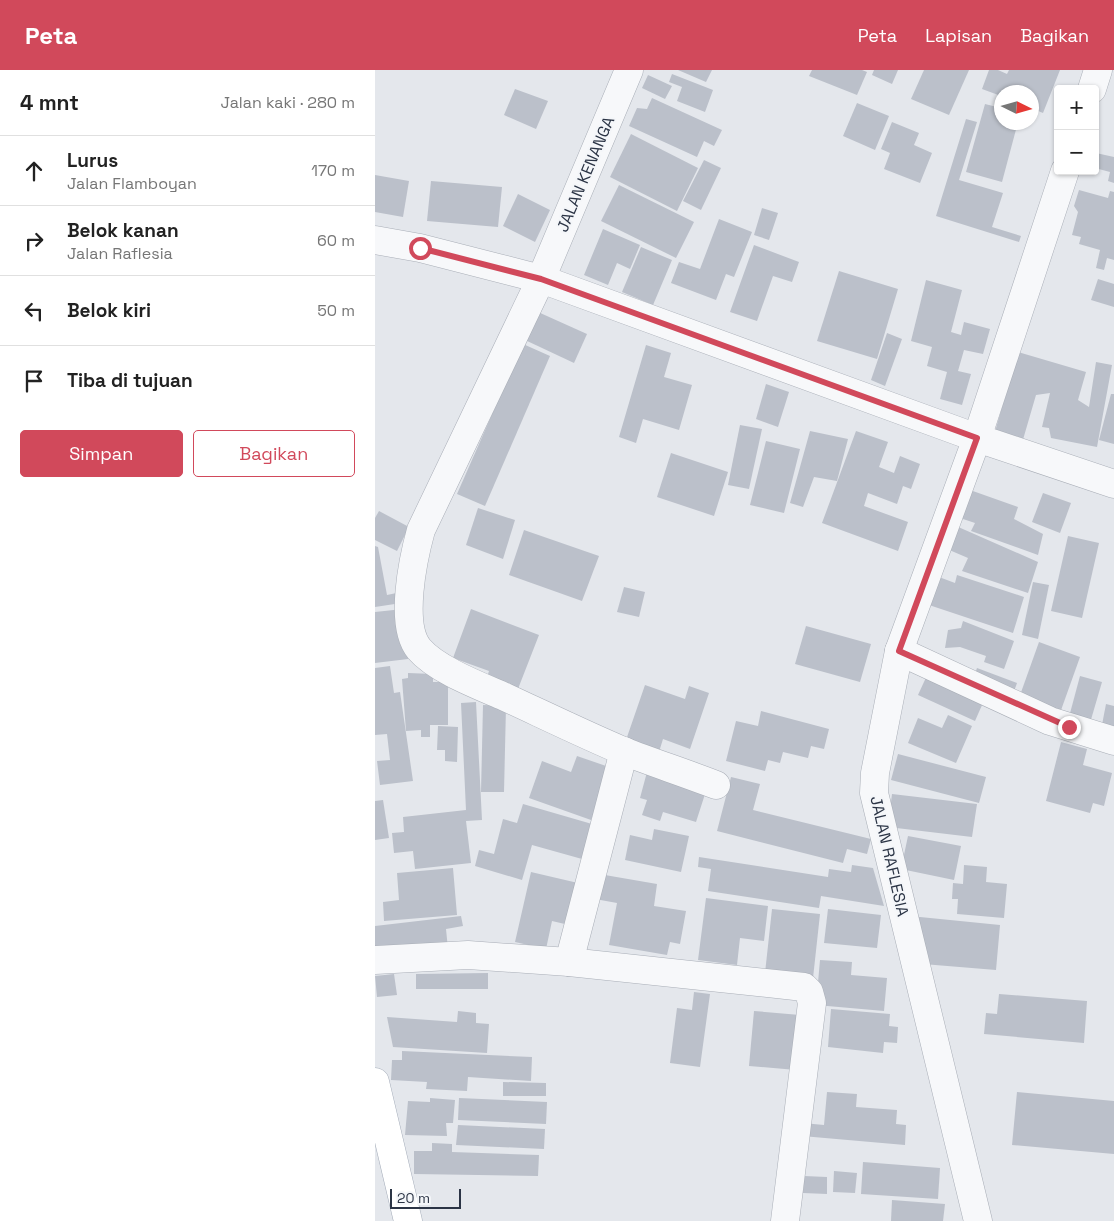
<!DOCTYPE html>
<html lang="id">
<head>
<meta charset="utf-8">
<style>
  body { margin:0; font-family:"Space Grotesk",sans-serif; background:#f2f2f2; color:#222 }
  .controls { position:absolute; right:15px; top:15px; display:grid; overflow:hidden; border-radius:5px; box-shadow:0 1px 4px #0004 }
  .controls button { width:45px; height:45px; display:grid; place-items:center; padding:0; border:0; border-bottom:1px solid #e0e0e0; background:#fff; color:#222; font:25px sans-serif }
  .compass { position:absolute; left:619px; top:15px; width:45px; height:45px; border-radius:50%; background:#fff; box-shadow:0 1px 4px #0004; rotate:95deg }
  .scale { position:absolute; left:15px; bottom:12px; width:71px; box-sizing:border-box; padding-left:5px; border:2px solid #2b3445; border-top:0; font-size:14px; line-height:18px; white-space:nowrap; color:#2b3445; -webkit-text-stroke:4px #f4f6f9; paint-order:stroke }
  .stop { position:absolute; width:15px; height:15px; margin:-11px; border:4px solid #d1495b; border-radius:50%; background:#fff }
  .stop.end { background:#d1495b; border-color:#fff; box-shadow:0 1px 5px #0008 }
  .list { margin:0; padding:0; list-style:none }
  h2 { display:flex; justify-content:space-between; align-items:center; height:65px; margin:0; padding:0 20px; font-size:21px }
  h2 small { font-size:16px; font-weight:400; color:#767676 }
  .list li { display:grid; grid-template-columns:32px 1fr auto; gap:15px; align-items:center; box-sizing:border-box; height:70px; padding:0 20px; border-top:1px solid #e0e0e0 }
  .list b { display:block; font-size:19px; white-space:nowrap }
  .list p { margin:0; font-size:16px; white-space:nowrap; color:#767676 }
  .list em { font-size:16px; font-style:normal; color:#767676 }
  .actions { display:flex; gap:10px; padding:15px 20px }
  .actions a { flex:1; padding:11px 0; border:1px solid #d1495b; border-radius:5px; text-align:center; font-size:18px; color:#d1495b }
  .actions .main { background:#d1495b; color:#fff }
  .icon { flex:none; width:28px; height:28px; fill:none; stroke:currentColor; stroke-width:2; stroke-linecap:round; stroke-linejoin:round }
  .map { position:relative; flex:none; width:739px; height:1151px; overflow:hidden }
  header { display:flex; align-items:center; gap:30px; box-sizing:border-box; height:70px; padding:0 25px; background:#d1495b; color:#fff }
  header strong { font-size:24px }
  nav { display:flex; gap:28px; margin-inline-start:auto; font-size:18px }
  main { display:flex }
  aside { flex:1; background:#fff }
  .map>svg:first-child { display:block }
  .building { fill:#bbc0ca }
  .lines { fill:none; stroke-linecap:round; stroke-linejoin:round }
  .minor-casing { stroke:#a9aeb7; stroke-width:29 }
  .primary-casing { stroke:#a3abb8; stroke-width:29 }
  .minor { stroke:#f7f8fa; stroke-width:28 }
  .primary { stroke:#fff; stroke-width:28 }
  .route { stroke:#d1495b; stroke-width:6 }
  .labels { text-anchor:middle; stroke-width:4; stroke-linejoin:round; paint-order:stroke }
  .street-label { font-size:16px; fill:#2b3445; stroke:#f4f6f9 }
</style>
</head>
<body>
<header>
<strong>Peta</strong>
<nav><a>Peta</a><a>Lapisan</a><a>Bagikan</a></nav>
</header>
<main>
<aside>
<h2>4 mnt<small>Jalan kaki · 280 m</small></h2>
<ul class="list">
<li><svg class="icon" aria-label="ahead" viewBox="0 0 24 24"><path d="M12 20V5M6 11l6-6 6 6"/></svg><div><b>Lurus</b><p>Jalan Flamboyan</p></div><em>170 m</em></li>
<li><svg class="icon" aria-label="right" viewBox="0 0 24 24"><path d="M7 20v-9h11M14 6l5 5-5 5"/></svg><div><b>Belok kanan</b><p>Jalan Raflesia</p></div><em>60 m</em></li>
<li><svg class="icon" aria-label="left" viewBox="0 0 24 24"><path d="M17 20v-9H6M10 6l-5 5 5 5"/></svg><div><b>Belok kiri</b></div><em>50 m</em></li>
<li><svg class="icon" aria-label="arrive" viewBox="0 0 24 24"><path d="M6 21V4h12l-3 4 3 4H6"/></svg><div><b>Tiba di tujuan</b></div></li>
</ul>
<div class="actions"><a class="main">Simpan</a><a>Bagikan</a></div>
</aside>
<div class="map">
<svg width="739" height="1151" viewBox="0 0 739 1151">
  <rect width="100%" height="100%" fill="#e4e7ec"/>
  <g class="building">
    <polygon points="303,0 337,0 331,12"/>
    <polygon points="437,0 487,0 492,2 482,25 434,6"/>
    <polygon points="499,0 523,0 517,14 497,5"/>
    <polygon points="549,0 594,0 574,45 536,29"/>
    <polygon points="614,0 623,0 632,4 634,0 685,0 668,43 656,38 656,22 626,22 626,26 607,19"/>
    <polygon points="297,4 338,20 330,42 302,31 307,17 294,12"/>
    <polygon points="273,5 297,16 290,29 267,18"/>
    <polygon points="140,19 173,31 161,59 129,45"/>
    <polygon points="277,28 347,60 339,76 329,71 322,87 254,56 262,38 272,39"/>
    <polygon points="482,33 514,46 500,80 468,66"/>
    <polygon points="610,34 626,38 626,52 643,52 627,112 591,102"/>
    <polygon points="591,49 602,52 584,110 628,123 617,157 646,166 644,172 561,146"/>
    <polygon points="517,52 544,63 539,75 557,83 545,113 509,99 515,83 506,79"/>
    <polygon points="256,64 323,98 302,141 235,107"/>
    <polygon points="721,83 739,87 739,113 733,111 735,102 720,98"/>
    <polygon points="329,90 346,98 326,140 308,131"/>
    <polygon points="0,105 34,111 28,147 0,142"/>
    <polygon points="56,111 127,117 123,157 52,151"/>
    <polygon points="244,115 319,152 301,188 226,151"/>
    <polygon points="704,120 733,128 735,121 739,122 739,190 732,188 729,200 721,198 725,180 704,174 706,167 697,165 703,142 699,136"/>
    <polygon points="143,124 175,140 160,172 128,156"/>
    <polygon points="387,138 403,143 394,170 379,165"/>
    <polygon points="344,149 377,162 359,207 351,204 341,230 296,213 304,192 325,199"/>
    <polygon points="228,159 265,175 255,199 242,193 233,215 209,205"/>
    <polygon points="379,175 424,192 417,212 398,206 382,251 355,242"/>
    <polygon points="266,177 297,190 278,235 247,222"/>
    <polygon points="464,201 523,219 502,289 442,271"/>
    <polygon points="723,209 739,214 739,237 716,230"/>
    <polygon points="551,210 587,220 576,262 586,265 589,252 615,259 608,284 589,280 583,301 596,304 587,335 565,329 572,302 552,296 557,277 536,271"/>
    <polygon points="163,242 212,264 199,293 150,270"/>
    <polygon points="512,263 527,269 510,316 496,310"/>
    <polygon points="148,274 175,286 110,436 82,424"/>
    <polygon points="271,275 296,283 289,307 317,315 304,360 268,349 261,373 244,367"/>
    <polygon points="643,282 711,302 703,330 714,337 721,292 737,295 722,377 676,368 674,358 667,357 675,323 661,325 647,373 619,365"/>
    <polygon points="391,314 414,322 403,357 381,349"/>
    <polygon points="736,324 739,324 739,374 724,370"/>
    <polygon points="365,355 387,359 374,419 353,415"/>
    <polygon points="435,361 473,369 462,411 439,407 428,437 415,433"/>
    <polygon points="481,361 513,372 504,397 519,403 525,386 545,394 536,419 528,416 522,434 493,423 489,436 533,452 523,481 447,453"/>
    <polygon points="391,371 425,379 409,443 375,435"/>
    <polygon points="296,383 353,402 339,446 282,427"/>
    <polygon points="595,420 643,437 639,449 668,464 663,485 596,461 600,453 585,448"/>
    <polygon points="668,423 696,433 685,463 657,452"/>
    <polygon points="103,438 140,450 128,489 91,475"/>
    <polygon points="4,441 34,457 22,481 0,470 0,448"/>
    <polygon points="581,456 663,492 653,523 587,501 593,488 572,479"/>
    <polygon points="149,460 224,486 207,531 134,505"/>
    <polygon points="693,466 724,473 707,548 676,541"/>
    <polygon points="0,476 3,477 12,525 31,521 33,532 0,537"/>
    <polygon points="582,505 649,527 638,563 554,535 564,507 580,513"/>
    <polygon points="658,512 674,515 663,569 647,565"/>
    <polygon points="249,517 270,522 264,547 242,542"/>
    <polygon points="28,539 33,589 0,593 0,542"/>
    <polygon points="96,539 164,565 141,624 110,613 114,601 78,588"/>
    <polygon points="588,551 639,571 629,599 609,592 611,586 585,577 570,578 573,560 586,558"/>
    <polygon points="431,556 496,574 485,612 420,594"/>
    <polygon points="664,572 705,587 685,643 644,628"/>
    <polygon points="15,596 19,623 25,622 38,711 5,715 2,691 15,690 12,664 0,665 0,598"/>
    <polygon points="602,598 642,613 637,627 597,612"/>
    <polygon points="554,601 611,626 600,651 543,625"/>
    <polygon points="33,603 58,604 58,612 73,612 73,655 55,655 55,667 46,667 46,660 31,661 27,609 33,608"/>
    <polygon points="705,606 727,612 715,653 694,647"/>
    <polygon points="270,615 310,629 314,616 334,623 315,679 288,669 284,682 251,670"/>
    <polygon points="101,632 107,750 91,751 96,793 40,799 38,781 19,783 17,763 29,762 28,747 91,740 86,633"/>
    <polygon points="731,634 739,636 739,662 726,660"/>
    <polygon points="108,635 131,636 129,722 106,722"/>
    <polygon points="386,641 454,659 449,679 436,676 433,688 408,682 405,693 393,690 390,701 351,691 361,651 383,656"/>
    <polygon points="573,645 597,656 581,693 533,673 543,648 567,658"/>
    <polygon points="63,656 83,657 82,692 70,691 70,680 62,680"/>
    <polygon points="686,672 712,679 708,695 737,703 729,736 718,733 715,743 671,731"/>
    <polygon points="523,684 611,707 604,733 516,710"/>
    <polygon points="202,686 234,697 216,750 154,728 167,691 196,702"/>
    <polygon points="272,702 331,721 321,752 288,742 285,751 267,745 272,730 265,728"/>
    <polygon points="356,707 385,714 378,740 496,769 492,784 472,779 468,793 342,761"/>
    <polygon points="517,724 602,734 597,767 513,757"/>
    <polygon points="8,730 14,768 0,770 0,731"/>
    <polygon points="148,734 217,754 207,789 157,775 147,810 100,796 104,780 119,784 128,749 142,753"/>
    <polygon points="279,759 314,766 306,802 250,790 255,765 277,770"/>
    <polygon points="533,766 586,776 579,810 526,799"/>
    <polygon points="324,787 453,807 454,799 476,802 477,795 498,798 509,836 446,826 444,838 333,821 336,799 323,797"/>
    <polygon points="589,795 612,797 611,812 632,814 629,848 582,844 583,829 577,829 578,813 588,814"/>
    <polygon points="78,798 82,845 9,851 8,832 24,830 22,803"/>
    <polygon points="156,802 203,813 194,855 177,851 171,879 140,872"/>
    <polygon points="224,804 282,814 279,836 311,841 305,874 295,872 292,885 234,875 242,833 220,829"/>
    <polygon points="331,828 393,836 389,871 365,868 362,895 323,890"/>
    <polygon points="397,839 445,844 438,908 390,903"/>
    <polygon points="453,839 506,845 502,878 449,873"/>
    <polygon points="86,846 88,856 71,859 73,879 0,887 0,856"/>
    <polygon points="535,846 625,855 621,900 548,894"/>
    <polygon points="445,890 477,892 476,905 512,908 509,941 441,935"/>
    <polygon points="113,903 113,919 41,919 41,904"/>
    <polygon points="19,904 22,925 2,927 0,906"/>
    <polygon points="319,922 335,924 325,997 295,993 302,938 317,940"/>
    <polygon points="624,924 712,931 709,973 609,964 611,943 622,944"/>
    <polygon points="456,939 515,944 514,956 523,957 522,973 509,972 508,983 453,977"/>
    <polygon points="83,941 101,943 101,953 114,954 112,983 18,977 12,947 82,952"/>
    <polygon points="379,941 425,945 421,1000 374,996"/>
    <polygon points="27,981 157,987 156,1011 93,1007 92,1021 51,1019 52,1012 16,1010 17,990 27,990"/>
    <polygon points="128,1012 171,1013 171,1026 128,1026"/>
    <polygon points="452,1022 482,1024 481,1037 522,1040 521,1054 531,1055 530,1075 427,1066 428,1053 449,1055"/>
    <polygon points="642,1022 739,1031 739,1084 637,1075"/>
    <polygon points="55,1028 80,1030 78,1053 71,1053 72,1066 30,1065 33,1031 55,1032"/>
    <polygon points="84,1028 172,1032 171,1054 83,1050"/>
    <polygon points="83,1055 170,1059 169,1079 81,1075"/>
    <polygon points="57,1073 77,1074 77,1082 164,1085 163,1106 39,1104 39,1081 57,1081"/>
    <polygon points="488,1092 565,1098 563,1129 486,1124"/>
    <polygon points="459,1101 482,1103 480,1123 458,1122"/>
    <polygon points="429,1106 452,1107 452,1124 428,1123"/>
    <polygon points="517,1130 570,1134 568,1151 516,1151"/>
  </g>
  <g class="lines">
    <g class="minor-casing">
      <g id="minor">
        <path d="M254,0l-88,209 -120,251c-8,29 -22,95 -2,119 18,21 61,37 86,48 39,18 78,37 118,54 31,12 62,22 93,34"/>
        <polyline points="717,19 723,0"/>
        <polyline points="0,170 45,178 166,209 602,368 739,414"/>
        <polyline points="524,581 675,651 739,671"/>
        <polyline points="0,890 93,885 194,892 429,917 434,922 437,933 410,1151"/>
        <polyline points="194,892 249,681"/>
        <polyline points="603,1151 499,723 500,703 524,581 602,368 690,101"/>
      </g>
    </g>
    <g class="primary-casing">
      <polyline id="primary" points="0,1012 33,1151"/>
    </g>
    <use href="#minor" class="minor"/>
    <use href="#primary" class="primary"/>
  </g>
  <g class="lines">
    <polyline class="route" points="45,178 166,209 602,368 524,581 694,657"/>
  </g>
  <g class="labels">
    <g class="street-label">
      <text transform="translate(210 104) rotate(-67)" y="6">JALAN KENANGA</text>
      <text transform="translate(515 786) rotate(77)" y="6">JALAN RAFLESIA</text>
    </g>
  </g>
</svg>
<div class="controls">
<button>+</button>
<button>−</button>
</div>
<svg class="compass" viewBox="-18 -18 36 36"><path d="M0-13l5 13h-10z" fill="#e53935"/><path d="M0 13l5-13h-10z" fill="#767676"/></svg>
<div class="scale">20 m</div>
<div class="stop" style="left:45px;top:178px"></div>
<div class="stop end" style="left:694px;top:657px"></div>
</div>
</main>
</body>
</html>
